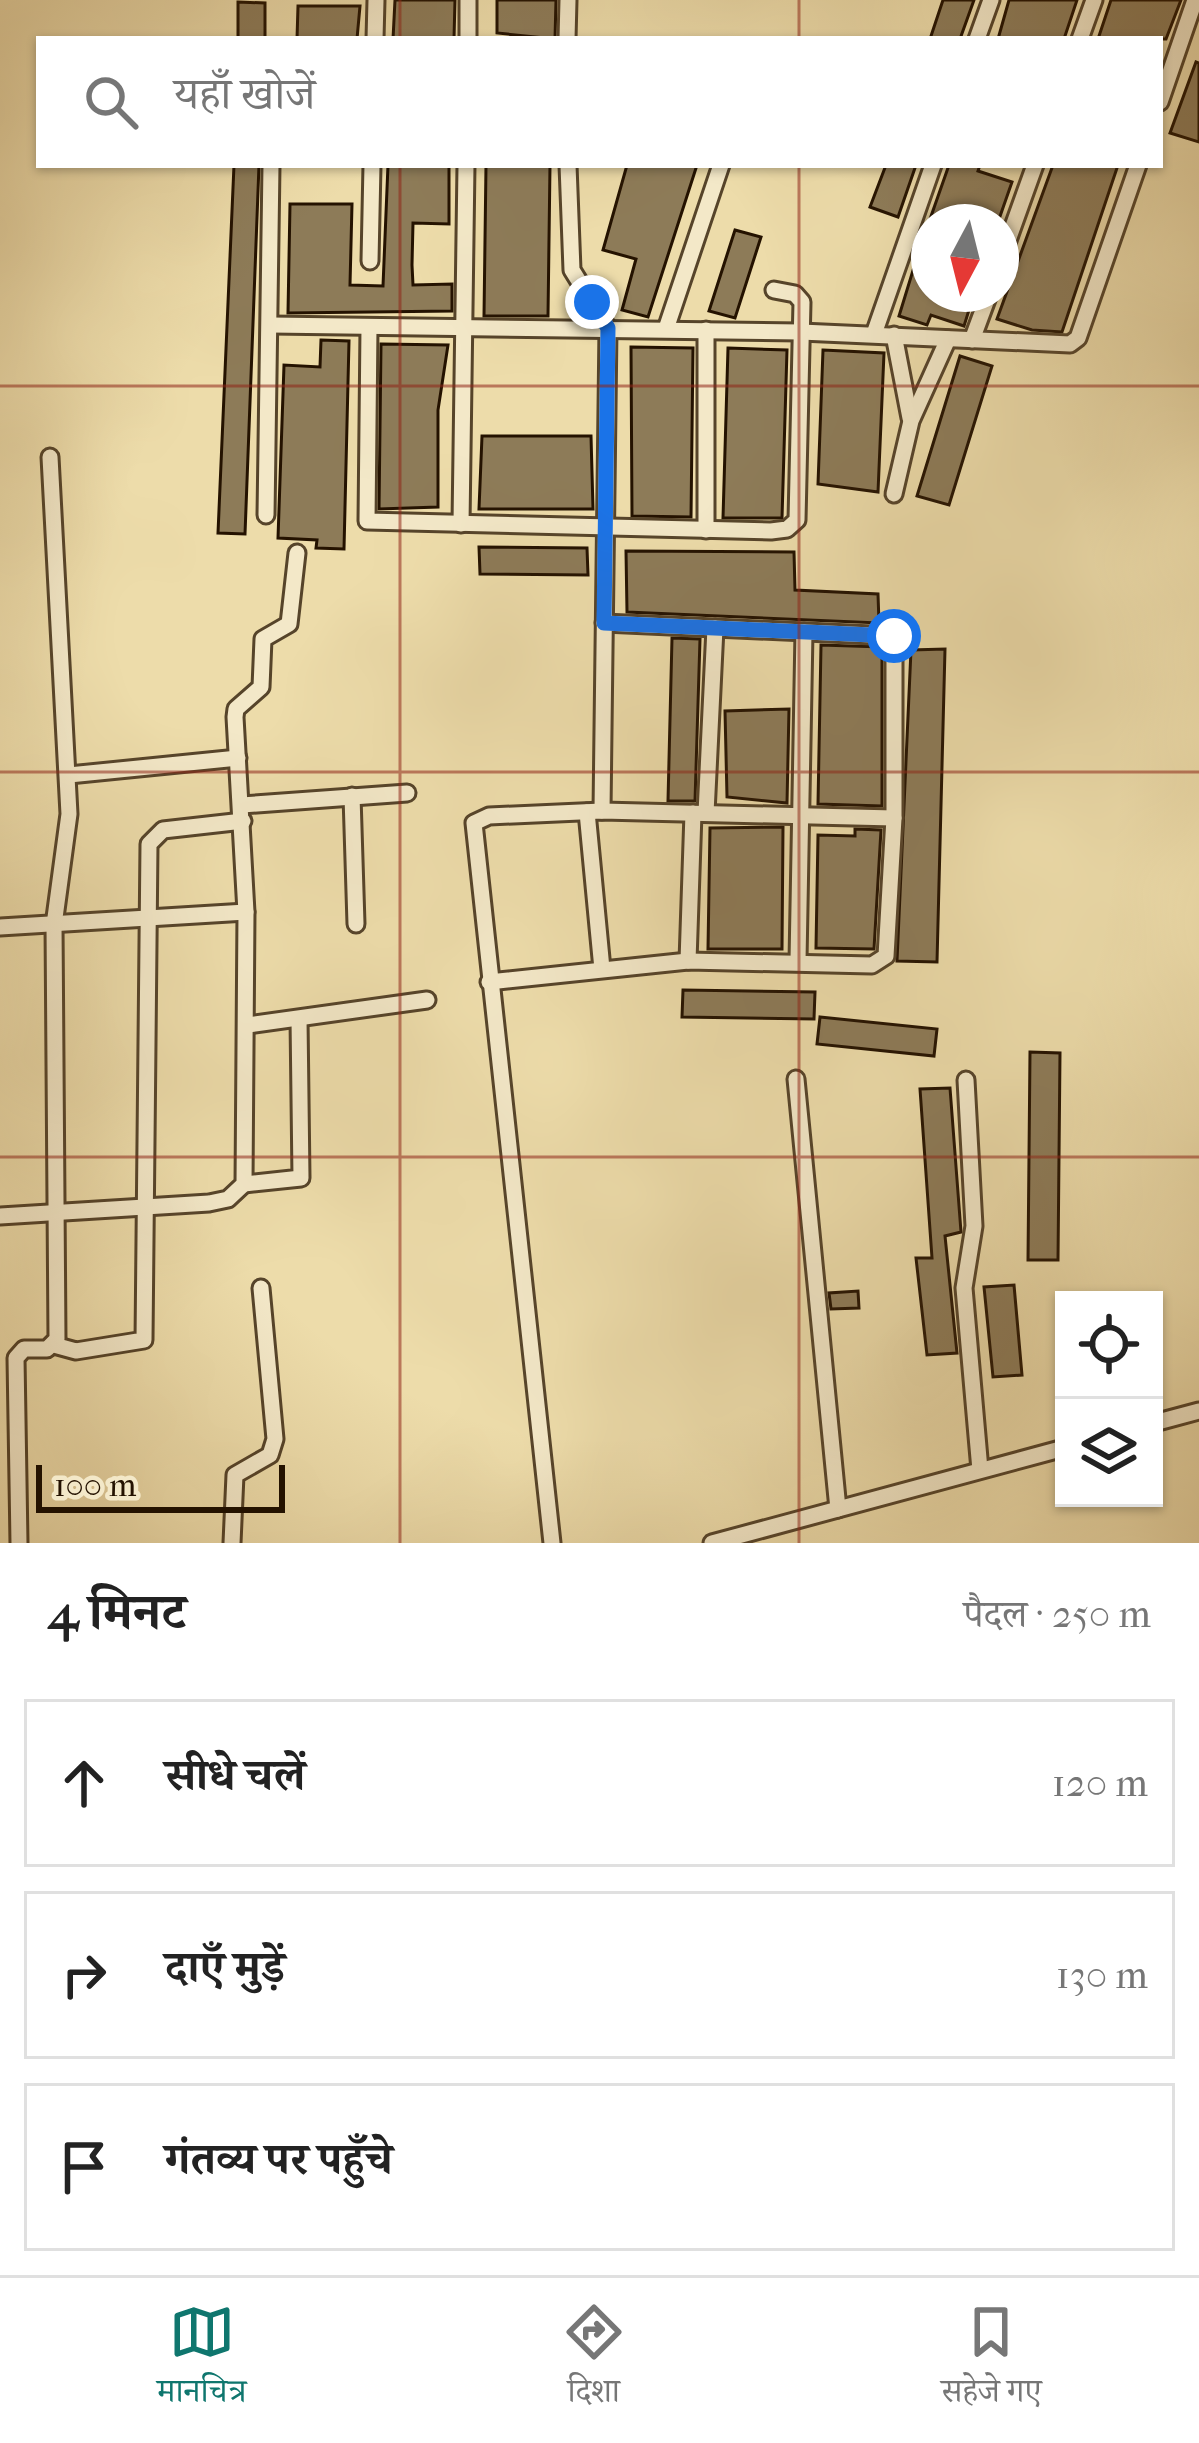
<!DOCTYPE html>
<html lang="hi">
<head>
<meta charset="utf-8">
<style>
  body { margin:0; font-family:"IM FELL French Canon","Noto Serif Devanagari",serif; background:#f6f6f6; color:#222 }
  .controls { position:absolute; right:36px; bottom:36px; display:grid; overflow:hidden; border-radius:0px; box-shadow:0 3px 9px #0004 }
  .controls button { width:108px; height:108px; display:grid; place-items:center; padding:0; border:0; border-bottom:3px solid #e0e0e0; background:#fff; color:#222; font:60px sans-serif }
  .compass { position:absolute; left:911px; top:204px; width:108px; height:108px; border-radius:50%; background:#fff; box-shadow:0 3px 9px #0004; rotate:187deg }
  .scale { position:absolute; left:36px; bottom:30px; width:249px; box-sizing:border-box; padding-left:12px; border:6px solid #241200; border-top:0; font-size:33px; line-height:42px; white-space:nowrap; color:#241200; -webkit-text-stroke:9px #f3e8c8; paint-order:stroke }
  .stop { position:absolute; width:36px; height:36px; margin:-27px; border:9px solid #1a73e8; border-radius:50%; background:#fff }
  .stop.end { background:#1a73e8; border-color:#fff; box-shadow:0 3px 12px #0008 }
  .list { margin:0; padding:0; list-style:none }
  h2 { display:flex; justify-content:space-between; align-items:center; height:156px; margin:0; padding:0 48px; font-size:51px }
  h2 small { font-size:39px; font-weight:400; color:#767676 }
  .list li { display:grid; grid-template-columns:78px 1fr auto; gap:36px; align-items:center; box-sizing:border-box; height:168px; margin:0 24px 24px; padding:0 24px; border:3px solid #e0e0e0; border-radius:0px }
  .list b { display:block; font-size:45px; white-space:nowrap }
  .list em { font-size:39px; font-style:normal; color:#767676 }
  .icon { flex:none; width:66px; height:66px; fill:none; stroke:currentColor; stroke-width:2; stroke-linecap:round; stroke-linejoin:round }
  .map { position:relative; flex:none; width:1199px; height:1543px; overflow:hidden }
  .search { position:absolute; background:#fff; box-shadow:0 3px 9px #0004; left:36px; right:36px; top:36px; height:132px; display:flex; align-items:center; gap:30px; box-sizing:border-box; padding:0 42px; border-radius:0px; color:#767676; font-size:45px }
  .sheet { height:732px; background:#fff }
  nav { display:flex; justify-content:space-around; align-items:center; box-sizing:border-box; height:168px; border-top:3px solid #e0e0e0; background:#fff; font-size:33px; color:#767676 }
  nav a { display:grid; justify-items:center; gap:6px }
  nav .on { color:#0f766e }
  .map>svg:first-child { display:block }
  .building { fill:#8d7b58; stroke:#241200; stroke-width:3 }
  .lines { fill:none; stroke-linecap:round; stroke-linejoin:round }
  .street-casing { stroke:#56442a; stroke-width:21 }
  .street { stroke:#f3e8c8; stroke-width:15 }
  .route { stroke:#1a73e8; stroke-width:15 }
  .grid { fill:none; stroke:#8f2418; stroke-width:3; stroke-opacity:0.55 }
</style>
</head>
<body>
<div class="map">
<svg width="1199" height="1543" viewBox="0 0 1199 1543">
  <rect width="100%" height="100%" fill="#eddcaa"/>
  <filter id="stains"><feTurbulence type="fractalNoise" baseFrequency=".00167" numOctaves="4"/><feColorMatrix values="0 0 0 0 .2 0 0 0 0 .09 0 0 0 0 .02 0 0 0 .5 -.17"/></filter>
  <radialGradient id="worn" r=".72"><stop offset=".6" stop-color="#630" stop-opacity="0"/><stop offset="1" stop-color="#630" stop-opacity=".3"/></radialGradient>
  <g class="building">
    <polygon points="395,0 455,0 454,39 393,39"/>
    <polygon points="497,0 556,0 555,39 497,33"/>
    <polygon points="943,0 974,0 960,39 930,39"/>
    <polygon points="1009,0 1077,0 1064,39 998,39"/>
    <polygon points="1111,0 1181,0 1166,39 1098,39"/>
    <polygon points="238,2 265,3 265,39 238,38"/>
    <polygon points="298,6 360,6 357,39 297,39"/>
    <polygon points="1196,62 1199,63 1199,142 1170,133"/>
    <polygon points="234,165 259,165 245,534 218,533"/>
    <polygon points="388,165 449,165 449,224 413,223 412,265 413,285 452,284 452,311 288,313 290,204 352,204 350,285 383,286"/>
    <polygon points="486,165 550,165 548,316 484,316"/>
    <polygon points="627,165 697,165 648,317 622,310 636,259 603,250"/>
    <polygon points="886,165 916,165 898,217 870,207"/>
    <polygon points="949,165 980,165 978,171 1012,182 998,222 929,222"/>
    <polygon points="1053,165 1118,165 1062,332 1032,330 997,319"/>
    <polygon points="926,228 929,294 974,294 964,326 931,315 927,325 899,316"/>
    <polygon points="735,230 761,237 735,318 709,311"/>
    <polygon points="321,340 349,341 344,549 316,548 317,540 278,538 284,365 320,367"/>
    <polygon points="381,344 448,345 438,410 438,507 379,509"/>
    <polygon points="631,347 693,348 691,517 632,516"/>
    <polygon points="728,348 787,350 782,518 723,518"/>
    <polygon points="823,350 884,353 878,492 818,484"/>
    <polygon points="960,356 992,366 949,505 917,496"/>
    <polygon points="482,436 591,436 593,509 479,509"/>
    <polygon points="479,547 587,548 588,575 480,574"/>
    <polygon points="626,551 794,552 795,590 878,594 879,623 627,612"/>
    <polygon points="672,638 700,639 695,801 668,801"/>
    <polygon points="821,645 882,647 882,806 818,804"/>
    <polygon points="945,649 937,962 897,961 911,650"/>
    <polygon points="789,709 787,803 727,797 725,711"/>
    <polygon points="783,827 782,949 708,949 710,828"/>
    <polygon points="855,829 881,830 874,949 816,948 818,835 855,836"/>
    <polygon points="683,990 815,992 814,1019 682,1017"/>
    <polygon points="820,1017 937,1029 934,1056 817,1044"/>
    <polygon points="1030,1052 1060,1053 1058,1260 1028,1260"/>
    <polygon points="950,1088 961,1232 945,1236 957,1353 927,1355 916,1258 932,1258 920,1089"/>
    <polygon points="1014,1285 1022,1375 993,1377 984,1287"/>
    <polygon points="858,1291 859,1308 831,1309 829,1293"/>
  </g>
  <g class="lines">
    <g class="street-casing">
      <g id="street">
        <polyline points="375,39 376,0"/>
        <polyline points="468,39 468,0"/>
        <polyline points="567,39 568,0"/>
        <polyline points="977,39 991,0"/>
        <polyline points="1080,39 1094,0"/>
        <polyline points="1160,102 1195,0"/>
        <polyline points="568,165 572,270 608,328 602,811"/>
        <polyline points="1001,260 1035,165"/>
        <polyline points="370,261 372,165"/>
        <polyline points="271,325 801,332 1070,344 1078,338 1138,165"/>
        <polyline points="369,327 367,521 771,531 787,529 797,520 802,302 795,294 774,290"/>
        <polyline points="666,329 721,165"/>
        <polyline points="874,334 933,165"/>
        <polyline points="894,335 910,418"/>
        <polyline points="972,340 989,294"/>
        <polyline points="894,494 911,421 948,339"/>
        <polyline points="266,515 271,165"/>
        <polyline points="461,524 466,165"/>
        <polyline points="706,530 706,330"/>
        <polyline points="69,775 238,758"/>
        <polyline points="352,796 356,924"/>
        <polyline points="242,805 407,793"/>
        <polyline points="587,812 602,969"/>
        <polyline points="706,813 715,628"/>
        <polyline points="0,927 246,912"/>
        <polyline points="688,961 693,813"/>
        <polyline points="798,961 804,632"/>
        <polyline points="489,982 688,961 872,965 886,956 894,818 894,636 604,623"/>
        <polyline points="248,1025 427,1000"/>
        <polyline points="796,1079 838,1509"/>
        <polyline points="966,1080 974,1226 964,1288 980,1470"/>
        <polyline points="244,1184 301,1178 299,1019"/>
        <polyline points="0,1216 209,1203 228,1199 244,1184 246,912 235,717 236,709 261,687 263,639 289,624 297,553"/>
        <polyline points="54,1345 76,1351 144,1340 149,844 163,830 243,821"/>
        <polyline points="1154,1423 1199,1411"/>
        <polyline points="19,1543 16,1358 24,1349 47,1349 57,1339 54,925 69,814 50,457"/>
        <polyline points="232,1543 235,1475 270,1455 275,1439 261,1288"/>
        <polyline points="552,1543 474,823 489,816 602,811 894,818"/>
        <polyline points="712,1543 1064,1448"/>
      </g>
    </g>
    <use href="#street" class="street"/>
  </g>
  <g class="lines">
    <polyline class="route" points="592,302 608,328 604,623 894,636"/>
  </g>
  <path class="grid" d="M400,0v39M799,0v39M400,165v1378M799,165v1378M0,386h1199M0,772h1199M0,1157h1199"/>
  <rect width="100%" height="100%" filter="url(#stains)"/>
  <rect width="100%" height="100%" fill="url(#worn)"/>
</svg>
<div class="controls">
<button><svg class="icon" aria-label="locate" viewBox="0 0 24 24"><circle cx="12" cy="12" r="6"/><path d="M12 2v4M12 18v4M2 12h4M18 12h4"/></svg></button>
<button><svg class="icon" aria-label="layers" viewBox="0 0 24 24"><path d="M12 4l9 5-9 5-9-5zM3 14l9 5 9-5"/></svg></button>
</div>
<svg class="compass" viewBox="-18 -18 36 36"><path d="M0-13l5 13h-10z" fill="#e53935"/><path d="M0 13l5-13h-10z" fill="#767676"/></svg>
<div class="scale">100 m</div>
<div class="stop" style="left:894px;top:636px"></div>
<div class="stop end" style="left:592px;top:302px"></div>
<div class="search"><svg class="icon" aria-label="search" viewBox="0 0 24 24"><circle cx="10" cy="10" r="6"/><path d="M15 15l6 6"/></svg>यहाँ खोजें</div>
</div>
<section class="sheet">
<h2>4 मिनट<small>पैदल · 250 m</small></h2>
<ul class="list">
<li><svg class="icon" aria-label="ahead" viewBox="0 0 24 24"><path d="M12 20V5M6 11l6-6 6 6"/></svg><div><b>सीधे चलें</b></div><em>120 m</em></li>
<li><svg class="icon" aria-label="right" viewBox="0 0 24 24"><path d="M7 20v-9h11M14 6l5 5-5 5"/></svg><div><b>दाएँ मुड़ें</b></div><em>130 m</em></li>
<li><svg class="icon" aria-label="arrive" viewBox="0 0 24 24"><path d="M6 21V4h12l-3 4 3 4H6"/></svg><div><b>गंतव्य पर पहुँचे</b></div></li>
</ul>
</section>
<nav>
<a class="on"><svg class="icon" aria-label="map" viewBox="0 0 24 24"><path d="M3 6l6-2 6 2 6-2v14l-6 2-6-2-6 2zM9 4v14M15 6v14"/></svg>मानचित्र</a>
<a><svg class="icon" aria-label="directions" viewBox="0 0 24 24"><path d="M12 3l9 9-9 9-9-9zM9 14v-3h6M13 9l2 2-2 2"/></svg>दिशा</a>
<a><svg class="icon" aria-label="saved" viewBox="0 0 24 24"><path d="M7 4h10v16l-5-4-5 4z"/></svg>सहेजे गए</a>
</nav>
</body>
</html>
